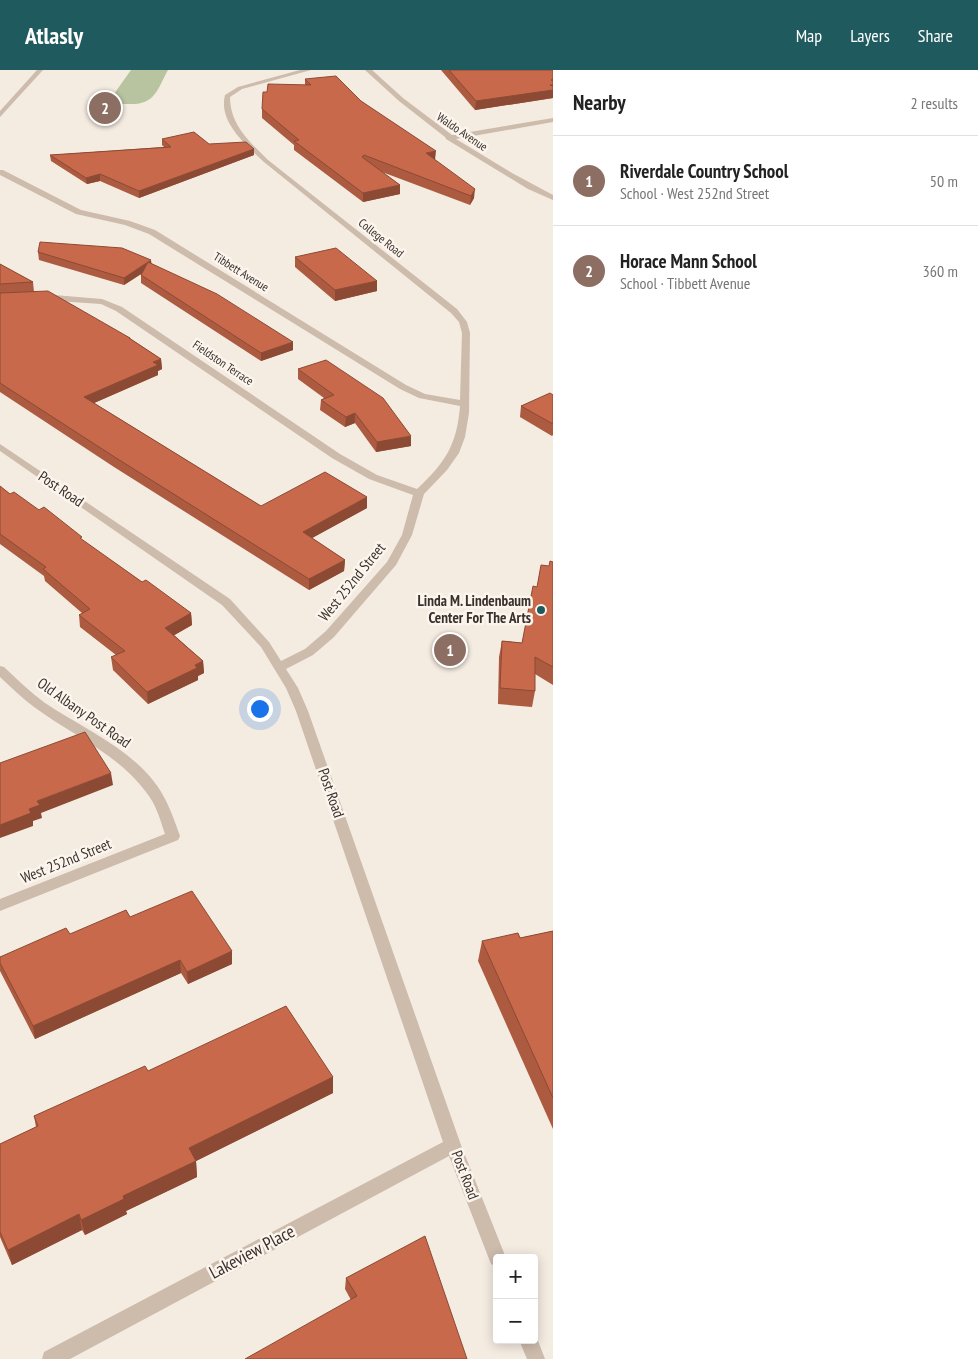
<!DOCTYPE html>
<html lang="en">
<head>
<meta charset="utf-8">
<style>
  body { margin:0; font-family:"PT Sans Narrow",sans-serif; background:#f6f6f6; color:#222 }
  .controls { position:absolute; right:15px; bottom:15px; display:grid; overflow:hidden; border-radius:5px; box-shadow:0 2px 12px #0003 }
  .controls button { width:45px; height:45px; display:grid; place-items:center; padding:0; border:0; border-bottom:1px solid #e0e0e0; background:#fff; color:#222; font:25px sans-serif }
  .you { position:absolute; left:259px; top:638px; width:18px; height:18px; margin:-12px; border:4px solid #fff; border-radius:50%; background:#1a73e8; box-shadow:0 0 0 8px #1a73e833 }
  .badge { display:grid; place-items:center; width:32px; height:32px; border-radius:50%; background:#1f5a5e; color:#fff; font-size:16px; font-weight:700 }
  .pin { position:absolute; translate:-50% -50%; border:2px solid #fff; box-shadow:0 1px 5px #0006 }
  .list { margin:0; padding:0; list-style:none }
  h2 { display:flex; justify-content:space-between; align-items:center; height:65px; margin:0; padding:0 20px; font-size:21px }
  h2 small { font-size:16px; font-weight:400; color:#767676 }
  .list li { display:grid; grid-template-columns:32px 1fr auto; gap:15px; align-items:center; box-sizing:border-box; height:90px; padding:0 20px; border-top:1px solid #e0e0e0 }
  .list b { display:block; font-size:19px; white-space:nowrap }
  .list p { margin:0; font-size:16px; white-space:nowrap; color:#767676 }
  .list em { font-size:16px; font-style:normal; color:#767676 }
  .map { position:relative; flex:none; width:553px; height:1289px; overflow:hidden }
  header { display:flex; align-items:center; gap:30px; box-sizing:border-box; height:70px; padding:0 25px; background:#1f5a5e; color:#fff }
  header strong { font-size:24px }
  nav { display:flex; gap:28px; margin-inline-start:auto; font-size:18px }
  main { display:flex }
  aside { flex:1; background:#fff }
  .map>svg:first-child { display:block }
  .green { fill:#b8c4a0 }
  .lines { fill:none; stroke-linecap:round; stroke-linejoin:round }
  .minor { fill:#cdbbac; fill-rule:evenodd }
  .wall { fill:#ac5a40 }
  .shaded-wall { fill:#8c4a34 }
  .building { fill:#c8694b; stroke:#8c4a34 }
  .poi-dot { fill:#1f5a5e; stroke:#fbf5ee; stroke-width:2 }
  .labels { text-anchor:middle; stroke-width:5; stroke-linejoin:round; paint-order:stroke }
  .far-street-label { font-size:12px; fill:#3b302b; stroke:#fbf5ee }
  .street-label { font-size:15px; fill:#3b302b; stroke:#fbf5ee }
  .poi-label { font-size:15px; font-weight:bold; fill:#3b302b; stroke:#fbf5ee; text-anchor:end }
  .near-street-label { font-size:18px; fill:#3b302b; stroke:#fbf5ee }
</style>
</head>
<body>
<header>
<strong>Atlasly</strong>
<nav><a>Map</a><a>Layers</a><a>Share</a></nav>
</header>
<main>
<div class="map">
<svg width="553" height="1289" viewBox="0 0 553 1289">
  <rect width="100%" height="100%" fill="#f4ebe1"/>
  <path class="green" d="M131,0h37c-11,20 -13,35 -39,34 -7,0 -13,0 -20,-3z"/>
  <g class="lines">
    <g class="minor">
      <polygon points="37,0 43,0 0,47 0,41"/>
      <path d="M300,0h11l-69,19 -12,8c0,28 20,45 38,63l189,149 10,13 3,11 -1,80 -4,24 -6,16 -12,17 -23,24 -12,41 -16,30 -62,72 -21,18 -27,14 12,19 10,23 153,434 45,113h-9v9l-6,-3 -42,-108 -379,203h-28l2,-7 399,-210 -147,-431 -10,-23 -25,-41 -39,-42 -222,-154v-7l230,155 39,43 12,19 24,-12 21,-18 61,-69 15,-27 11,-40 -44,-16 -37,-21 -216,-147 -15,-7 -59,-4 -4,-3 4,-3 60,5 20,8 218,147 37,21 40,14c28,-26 40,-44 43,-83l-41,-8 -19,-9 -251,-155 -24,-9 -49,-11 -76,-39v-5h3l78,40 49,11 25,9 251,155 19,9 35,6 2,-67 -3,-11 -8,-9 -187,-151c-18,-17 -46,-40 -39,-67l13,-8z"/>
      <polygon points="365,0 372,0 403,28 452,65 553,48 553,52 456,69 512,103 553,125 553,130 528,119 446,69 445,67 399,31"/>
      <path d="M0,596l4,1c13,12 26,25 41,36 37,25 86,45 113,84 10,15 16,32 22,49l-2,4 -178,71v-12l165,-65c-5,-15 -9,-30 -19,-42 -28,-38 -74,-57 -112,-85 -12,-9 -23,-20 -34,-30z"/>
      <polygon points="535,1263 545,1289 527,1289 519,1270 534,1270"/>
    </g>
  </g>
  <g class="wall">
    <polygon points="441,0 553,0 553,28 475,40"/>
    <polygon points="305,9 361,31 435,90 474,128 470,135 382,102 400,115 400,124 363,132 294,80 294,75 262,48 262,39 267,22 305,15"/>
    <polygon points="162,69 254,79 254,85 139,128 100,111 87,114 51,91 50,85 164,77 162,75"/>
    <polygon points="38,182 152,194 293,272 293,280 261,291 141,213 141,204 124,215 39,190"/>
    <polygon points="295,187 377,211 377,221 335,231 295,197"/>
    <polygon points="0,194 33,212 34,222 130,268 131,269 161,289 162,299 158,301 158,305 94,333 261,436 367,438 312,468 345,490 344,501 309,520 114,397 0,322"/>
    <polygon points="298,299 411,376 376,382 355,353 345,357 320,340 321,330 324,328 298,309"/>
    <polygon points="553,325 553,365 552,366 520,347 521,336"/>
    <polygon points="0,416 10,424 82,470 142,512 191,543 192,555 174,565 203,591 204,603 198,606 198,610 148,634 113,600 111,587 116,585 80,557 79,545 82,543 45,511 44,506 0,474"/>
    <polygon points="553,492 553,615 535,604 535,621 532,637 498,634 499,587 502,571 522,573 537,517 549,496"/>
    <polygon points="130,847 232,881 232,894 188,914 181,903 35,969 0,901 0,887 70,864"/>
    <polygon points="553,861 553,1059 478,891 482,871 520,868"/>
    <polygon points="148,1001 333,1007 333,1023 196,1091 197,1107 126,1141 127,1144 85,1165 82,1160 12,1195 0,1167 0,1074 36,1057 34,1046"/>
    <polygon points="346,1208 467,1289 351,1230 345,1219"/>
  </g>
  <g class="shaded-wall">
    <polygon points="553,9 553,28 475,40 476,31"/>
    <polygon points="254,79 254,85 139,128 139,121"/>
    <polygon points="436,81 435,90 426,83"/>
    <polygon points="100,104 100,111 87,114 86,108"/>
    <polygon points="400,115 400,124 363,132 363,123"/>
    <polygon points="475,119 474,128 470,135 471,126"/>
    <polygon points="151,190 152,197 124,215 124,208"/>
    <polygon points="377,211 377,221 335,231 335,220"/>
    <polygon points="293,272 293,280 261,291 261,283"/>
    <polygon points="161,289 162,299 158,301 158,305 85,337 84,327"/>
    <polygon points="355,343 355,353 345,357 346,347"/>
    <polygon points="411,366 411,376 376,382 377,372"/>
    <polygon points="367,427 367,438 303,473 303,462"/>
    <polygon points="345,490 344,501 309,520 309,509"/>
    <polygon points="191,543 192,555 166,570 165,558"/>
    <polygon points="203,591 204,603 198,606 198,610 148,634 147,622"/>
    <polygon points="111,703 113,715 41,743 42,748 33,751 33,756 0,768 0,755 29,739 37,731"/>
    <polygon points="232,881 232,894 188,914 187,902"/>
    <polygon points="180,890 181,903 35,969 33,956"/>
    <polygon points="333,1007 333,1023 196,1091 197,1107 126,1141 127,1144 85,1165 81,1150 123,1126 189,1078"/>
    <polygon points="79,1144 82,1160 12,1195 8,1180"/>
  </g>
  <g class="building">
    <polygon points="449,0 553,0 553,9 551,10 553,11 553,15 550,15 553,16 553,20 476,31"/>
    <polygon points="336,6 361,31 436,81 426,83 475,119 471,126 364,85 362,87 400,115 363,123 294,71 299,70 262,39 263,22 267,22 268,14 311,15 305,9"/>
    <polygon points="194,62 209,74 246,72 254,79 139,121 100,104 86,108 50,85 171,77 162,69"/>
    <polygon points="40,172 122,178 151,190 124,208 38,182"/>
    <polygon points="336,178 377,211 335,220 295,187"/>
    <polygon points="148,192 217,224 293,272 261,283 141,205"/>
    <polygon points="0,194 33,212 0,214"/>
    <polygon points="48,221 130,268 129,268 161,289 153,292 158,295 84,327 261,436 325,402 367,427 303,462 345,490 309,509 113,386 0,313 0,223"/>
    <polygon points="326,290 383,328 411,366 377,372 355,343 346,347 321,330 334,325 298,299"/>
    <polygon points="550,323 553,325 553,354 521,336"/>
    <polygon points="0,416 10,424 14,422 39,440 44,437 82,467 80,468 142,512 146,510 191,543 165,558 203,591 195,595 197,598 147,622 111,587 125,581 79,545 90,539 43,499 46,497 0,464"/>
    <polygon points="550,491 553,492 553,597 535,587 535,621 500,618 502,571 522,573 533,516 537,517 541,495 549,496"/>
    <polygon points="85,662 111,703 37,731 40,735 29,739 31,743 0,755 0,693"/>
    <polygon points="192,821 232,881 187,902 180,890 33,956 0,893 0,887 66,858 70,864 126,840 130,847"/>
    <polygon points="553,861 553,1028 482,871 518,863 520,868"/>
    <polygon points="286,936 333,1007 189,1078 196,1091 123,1126 124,1129 81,1150 79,1144 8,1180 0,1162 0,1074 38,1056 34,1046 145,996 148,1001"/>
    <polygon points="425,1166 467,1289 245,1289 357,1226 346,1208"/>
  </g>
  <circle class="poi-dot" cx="541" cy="540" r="5"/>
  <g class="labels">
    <g class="far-street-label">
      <text transform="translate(462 62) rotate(34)" y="4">Waldo Avenue</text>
      <text transform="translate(381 168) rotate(39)" y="4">College Road</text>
      <text transform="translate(241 202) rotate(32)" y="4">Tibbett Avenue</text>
      <text transform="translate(223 293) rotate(34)" y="4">Fieldston Terrace</text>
    </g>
    <g class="street-label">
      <text transform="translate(61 419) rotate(34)" y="5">Post Road</text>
      <text transform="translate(352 512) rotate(-51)" y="5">West 252nd Street</text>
      <text transform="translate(84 643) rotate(35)" y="5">Old Albany Post Road</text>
      <text transform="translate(331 723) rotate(71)" y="5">Post Road</text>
      <text transform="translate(66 791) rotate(-22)" y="5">West 252nd Street</text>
      <text transform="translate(465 1105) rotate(69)" y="5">Post Road</text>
    </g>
    <g class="poi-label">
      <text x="531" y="536">Linda M. Lindenbaum<tspan x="531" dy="17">Center For The Arts</tspan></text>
    </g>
    <g class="near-street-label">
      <text transform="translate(252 1182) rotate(-28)" y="6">Lakeview Place</text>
    </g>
  </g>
</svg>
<div class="controls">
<button>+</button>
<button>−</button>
</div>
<div class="you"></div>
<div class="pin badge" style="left:450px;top:580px;background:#8d6e63">1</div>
<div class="pin badge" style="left:105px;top:38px;background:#8d6e63">2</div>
</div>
<aside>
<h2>Nearby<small>2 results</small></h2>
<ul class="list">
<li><span class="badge" style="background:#8d6e63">1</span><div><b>Riverdale Country School</b><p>School · West 252nd Street</p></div><em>50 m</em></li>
<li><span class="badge" style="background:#8d6e63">2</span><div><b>Horace Mann School</b><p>School · Tibbett Avenue</p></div><em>360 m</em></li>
</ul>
</aside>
</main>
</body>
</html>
